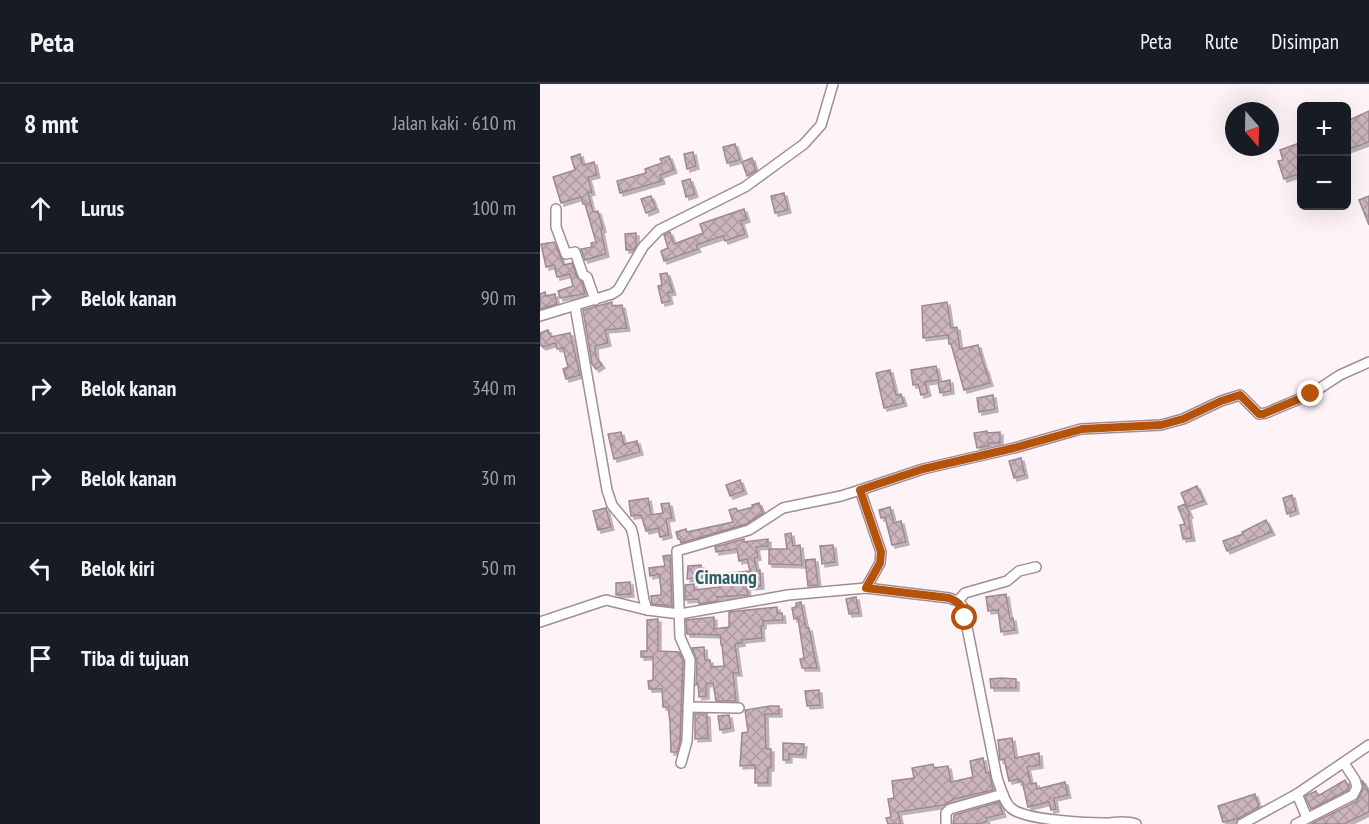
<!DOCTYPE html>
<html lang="id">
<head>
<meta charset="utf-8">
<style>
  body { margin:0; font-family:"PT Sans Narrow",sans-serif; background:#20242c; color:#f1f3f6 }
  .controls { position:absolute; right:18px; top:18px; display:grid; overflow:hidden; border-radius:9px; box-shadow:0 6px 24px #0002 }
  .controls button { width:54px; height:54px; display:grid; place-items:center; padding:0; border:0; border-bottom:2px solid #363941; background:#171b24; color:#f1f3f6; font:30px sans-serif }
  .compass { position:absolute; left:685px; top:18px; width:54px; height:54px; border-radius:50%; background:#171b24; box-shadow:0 6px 24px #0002; rotate:160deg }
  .stop { position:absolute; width:18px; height:18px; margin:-14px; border:4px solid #b45309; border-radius:50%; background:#fff }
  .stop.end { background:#b45309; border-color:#fff; box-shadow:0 2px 6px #0008 }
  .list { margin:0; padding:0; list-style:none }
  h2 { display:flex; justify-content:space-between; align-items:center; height:78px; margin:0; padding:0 24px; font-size:26px }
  h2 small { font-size:20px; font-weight:400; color:#9ea1a6 }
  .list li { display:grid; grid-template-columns:39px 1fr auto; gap:18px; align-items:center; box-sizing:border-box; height:90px; padding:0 24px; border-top:2px solid #363941 }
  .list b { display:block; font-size:22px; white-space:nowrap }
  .list em { font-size:20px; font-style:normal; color:#9ea1a6 }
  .icon { flex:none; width:33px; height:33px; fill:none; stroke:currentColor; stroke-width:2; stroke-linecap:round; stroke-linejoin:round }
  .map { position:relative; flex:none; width:829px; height:740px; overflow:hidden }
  header { display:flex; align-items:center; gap:36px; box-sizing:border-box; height:84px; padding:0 30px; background:#171b24; border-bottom:2px solid #363941 }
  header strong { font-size:28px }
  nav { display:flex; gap:33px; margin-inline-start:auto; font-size:21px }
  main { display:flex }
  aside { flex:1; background:#171b24 }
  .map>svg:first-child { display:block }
  .building { fill:url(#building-cross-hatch); stroke:#9e8992; stroke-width:1.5; filter:url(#shadow) }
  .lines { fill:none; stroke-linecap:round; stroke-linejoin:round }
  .minor-casing { stroke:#a28c96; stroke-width:12 }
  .minor { stroke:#fff; stroke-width:9 }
  .route { stroke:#b45309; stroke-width:8 }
  .labels { text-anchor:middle; stroke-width:4.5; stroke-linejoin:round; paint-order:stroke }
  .quarter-label { font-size:20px; font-weight:bold; fill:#276164; stroke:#fef4f8 }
</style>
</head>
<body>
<header>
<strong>Peta</strong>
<nav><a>Peta</a><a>Rute</a><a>Disimpan</a></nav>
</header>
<main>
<aside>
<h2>8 mnt<small>Jalan kaki · 610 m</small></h2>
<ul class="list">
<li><svg class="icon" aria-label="ahead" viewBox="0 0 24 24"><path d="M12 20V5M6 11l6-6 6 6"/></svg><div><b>Lurus</b></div><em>100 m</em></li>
<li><svg class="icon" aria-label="right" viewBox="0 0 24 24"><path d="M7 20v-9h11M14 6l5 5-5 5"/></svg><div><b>Belok kanan</b></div><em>90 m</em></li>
<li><svg class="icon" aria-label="right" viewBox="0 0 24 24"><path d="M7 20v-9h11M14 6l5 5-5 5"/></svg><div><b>Belok kanan</b></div><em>340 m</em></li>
<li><svg class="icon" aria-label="right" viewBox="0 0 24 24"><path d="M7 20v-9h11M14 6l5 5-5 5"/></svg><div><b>Belok kanan</b></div><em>30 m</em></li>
<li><svg class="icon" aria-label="left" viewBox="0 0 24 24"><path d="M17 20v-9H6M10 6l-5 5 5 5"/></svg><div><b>Belok kiri</b></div><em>50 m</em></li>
<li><svg class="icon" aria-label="arrive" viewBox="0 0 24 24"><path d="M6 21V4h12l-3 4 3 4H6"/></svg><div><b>Tiba di tujuan</b></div></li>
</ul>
</aside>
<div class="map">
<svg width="829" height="740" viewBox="0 0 829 740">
  <defs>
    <pattern id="building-cross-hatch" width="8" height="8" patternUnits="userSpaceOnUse" patternTransform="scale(1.5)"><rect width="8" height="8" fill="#cbb4be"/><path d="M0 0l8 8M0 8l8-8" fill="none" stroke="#ae9aa3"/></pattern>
    <filter id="shadow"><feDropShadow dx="3" dy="3" stdDeviation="0" flood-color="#0004"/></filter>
  </defs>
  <rect width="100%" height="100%" fill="#fef4f8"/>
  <g class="building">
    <polygon points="829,27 829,58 807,66 807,37"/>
    <polygon points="762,58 762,89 744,95 738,77 743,76 740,66"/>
    <polygon points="195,60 200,76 187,79 183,63"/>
    <polygon points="153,68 156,82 147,85 144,70"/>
    <polygon points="40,70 43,81 54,78 57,91 48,93 52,108 48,109 53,128 58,127 63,145 61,146 66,170 45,176 41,165 52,163 51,159 56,158 45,120 43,120 41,113 21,119 13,93 35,86 31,73"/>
    <polygon points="129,72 134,86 120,91 122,97 80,109 77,97 106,89 105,85 122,79 120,75"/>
    <polygon points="212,74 216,87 207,92 202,78"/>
    <polygon points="150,95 155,110 146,113 142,97"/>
    <polygon points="244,109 248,126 235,129 231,112"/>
    <polygon points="111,112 116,125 106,129 101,115"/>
    <polygon points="829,112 829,141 819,116"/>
    <polygon points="204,125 207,135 201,137 205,150 185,157 183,152 156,161 158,165 124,177 121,167 128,164 124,151 130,148 134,160 163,149 160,140"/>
    <polygon points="96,149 96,161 94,166 86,166 85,150"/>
    <polygon points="14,158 24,181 32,179 37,193 42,198 45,210 20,214 18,207 33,202 30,190 17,193 14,181 6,183 1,160"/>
    <polygon points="127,189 133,208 128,209 130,217 122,219 118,202 122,201 120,190"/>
    <polygon points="5,208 6,212 15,210 17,220 0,225 0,210"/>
    <polygon points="72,218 72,222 82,221 87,244 65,246 68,259 55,262 56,273 62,281 56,285 52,280 43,226"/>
    <polygon points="407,218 411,244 417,243 420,265 438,261 445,285 446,285 450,299 424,306 411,260 409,260 408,251 383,254 382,222"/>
    <polygon points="8,246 11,253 30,249 40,291 26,295 23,285 28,283 23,264 17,265 15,259 3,263 0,261 0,249"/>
    <polygon points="396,282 399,296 385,298 388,309 381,311 378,300 373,301 371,286"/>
    <polygon points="350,286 356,311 361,310 364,319 344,324 336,289"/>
    <polygon points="410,296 411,307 400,309 398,298"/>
    <polygon points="453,311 455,325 439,328 437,314"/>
    <polygon points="447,347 447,349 460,348 460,359 448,359 449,362 437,364 434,349"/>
    <polygon points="81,348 84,360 97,357 100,368 74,375 68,350"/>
    <polygon points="481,374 485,391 474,394 469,377"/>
    <polygon points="200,396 204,407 190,412 186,401"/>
    <polygon points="657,402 664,417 647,423 641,409"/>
    <polygon points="752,411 756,427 747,430 743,414"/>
    <polygon points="108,414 111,431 123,429 121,420 129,419 132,434 126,435 129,451 120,453 118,444 106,447 101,431 91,432 89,417"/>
    <polygon points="219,419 223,429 206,440 141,459 140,455 138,455 136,448 146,445 147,448 193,438 189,426 196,424 198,427 213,423 212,421"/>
    <polygon points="645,420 650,431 648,432 652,454 643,455 640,441 645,440 638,423"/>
    <polygon points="350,423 354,439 361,437 366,458 352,461 345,433 341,434 339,426"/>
    <polygon points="66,424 71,443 58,446 53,427"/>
    <polygon points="726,436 732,448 687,467 683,457 703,450 702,448"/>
    <polygon points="251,449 253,462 260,461 262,481 229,480 229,465 247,465 245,450"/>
    <polygon points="204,455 204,458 228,455 228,462 216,463 218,473 214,474 217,487 220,486 221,502 207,503 208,511 177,513 178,517 159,520 158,515 145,516 145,501 154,500 154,506 180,503 179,500 190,499 189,489 210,487 207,475 199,477 197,465 176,468 175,463"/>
    <polygon points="293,461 295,478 282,480 280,462"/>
    <polygon points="130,471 132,522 112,520 111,512 121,511 121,505 119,490 110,492 109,484 125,482 123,472"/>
    <polygon points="275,475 278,501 268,502 265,476"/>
    <polygon points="161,481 163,493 147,495 148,482"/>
    <polygon points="90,498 91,510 76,511 76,499"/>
    <polygon points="466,510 470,535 473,534 475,546 461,548 458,526 448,527 446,513"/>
    <polygon points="316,513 319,529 309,530 306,515"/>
    <polygon points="261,518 266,544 269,544 277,584 262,584 260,575 264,574 258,534 254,535 252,524 256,523 256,519"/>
    <polygon points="237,523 237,529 242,529 243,536 223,537 223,542 221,542 222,554 202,556 202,559 195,560 199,589 193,589 196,617 176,617 173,599 166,600 166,612 159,613 158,600 156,601 157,576 152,564 164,563 165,576 170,576 171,583 184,582 182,561 181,561 180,551 147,550 146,536 174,533 174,545 189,543 189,528"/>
    <polygon points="118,535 118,567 139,568 143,577 140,658 137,668 131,668 130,638 128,623 123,623 122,605 109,605 108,597 113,596 113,573 101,573 101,567 107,567 107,536"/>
    <polygon points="462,594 476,595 476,604 451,604 450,595"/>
    <polygon points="279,606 280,621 267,622 265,607"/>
    <polygon points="230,622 239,622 239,630 225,630 226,665 231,665 231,684 228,684 228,699 215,699 215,681 200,682 202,649 208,648 205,626"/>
    <polygon points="155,630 167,630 168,654 155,655"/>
    <polygon points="189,631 191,644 180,646 178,632"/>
    <polygon points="472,654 475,674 499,669 500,681 487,683 491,700 496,699 497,705 525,698 528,711 514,714 516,725 511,726 509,718 488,723 482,697 478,698 478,695 469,697 464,675 460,676 458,656"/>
    <polygon points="243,659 264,660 263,671 249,670 249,676 243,676"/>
    <polygon points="443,674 446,689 449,688 453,706 414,715 404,721 358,728 361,740 348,740 346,734 351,733 348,715 354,714 352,697 374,694 372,684 393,680 394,684 408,682 411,698 433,693 430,677"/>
    <polygon points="805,696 808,702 809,701 808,706 771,725 765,712 776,707 778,712"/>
    <polygon points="822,696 829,708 829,728 804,740 771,740 817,717 823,705"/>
    <polygon points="715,710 719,723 697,735 683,738 678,722"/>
    <polygon points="459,718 463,730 446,734 447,737 440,740 413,740 414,731"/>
  </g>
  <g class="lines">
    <g class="minor-casing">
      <g id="minor">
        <polyline points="16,125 16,143 26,170 35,168 43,191 47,193 55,216"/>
        <path d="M35,222l32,184 5,15 19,23 2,7 11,65 3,10 33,4 108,-19 78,-7 83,10 9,3 5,6 34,171c4,10 6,23 14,30 13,12 74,15 93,15 12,0 20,-3 32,1"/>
        <polyline points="0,232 72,210 78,206 103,163 119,146 205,103 264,60 281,41 293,0"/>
        <polyline points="326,504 340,479 341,468 320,406 383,385 474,364 541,345 621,341 643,335 681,317 700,311 719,330 726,329 771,310 800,291 829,278"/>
        <polyline points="418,517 425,509 467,497 479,487 496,483"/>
        <polyline points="0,538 66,516 107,526"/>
        <polyline points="148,623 199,624"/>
        <polyline points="141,679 147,657 150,576 140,553 137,467 209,446 243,424 301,412 320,406"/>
        <polyline points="757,710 767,734"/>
        <polyline points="406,740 406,729 410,725 463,710"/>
        <polyline points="702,740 757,710 829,661"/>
        <polyline points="756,740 813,711 817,703 815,696 804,679"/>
      </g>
    </g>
    <use href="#minor" class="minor"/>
  </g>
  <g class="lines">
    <path class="route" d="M425,534c-3,-12 -5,-16 -16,-20l-83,-10 14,-25 1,-11 -21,-62 63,-21 91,-21 68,-19 79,-4 22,-6 38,-18 19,-6 19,19h4l48,-20"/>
  </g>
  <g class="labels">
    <g class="quarter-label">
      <text x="186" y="500">Cimaung</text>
    </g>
  </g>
</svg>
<div class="controls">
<button>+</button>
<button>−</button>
</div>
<svg class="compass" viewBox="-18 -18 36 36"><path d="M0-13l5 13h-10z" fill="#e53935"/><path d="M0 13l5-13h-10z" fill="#9ea1a6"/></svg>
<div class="stop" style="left:425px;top:534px"></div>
<div class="stop end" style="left:771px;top:310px"></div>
</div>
</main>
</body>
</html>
